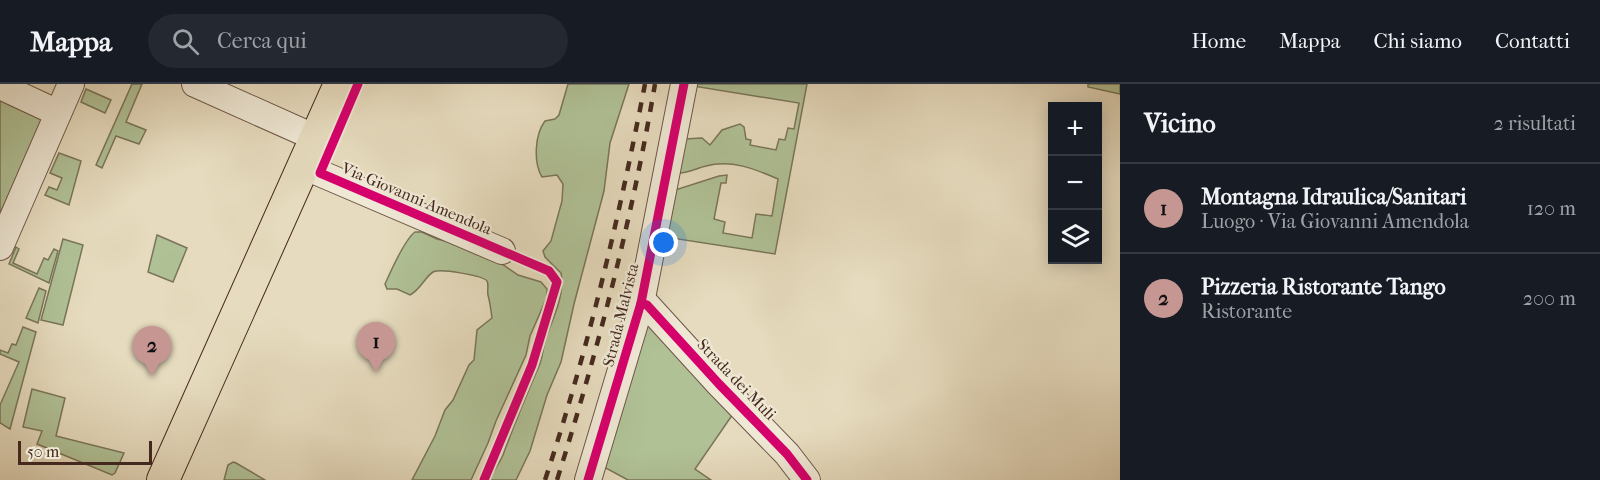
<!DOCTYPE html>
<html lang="it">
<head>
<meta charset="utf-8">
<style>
  body { margin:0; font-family:"IM FELL French Canon",serif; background:#242831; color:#f1f3f6 }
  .controls { position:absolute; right:18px; top:18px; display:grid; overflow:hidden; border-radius:0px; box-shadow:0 3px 15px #0003 }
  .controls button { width:54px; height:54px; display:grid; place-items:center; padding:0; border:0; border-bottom:2px solid #363941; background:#171b24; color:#f1f3f6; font:30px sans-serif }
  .scale { position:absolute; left:18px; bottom:15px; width:134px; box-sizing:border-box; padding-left:6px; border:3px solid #45291e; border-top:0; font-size:16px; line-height:21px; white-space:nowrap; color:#45291e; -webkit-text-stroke:4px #efe8d5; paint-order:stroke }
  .you { position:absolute; left:664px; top:159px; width:21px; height:21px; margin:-15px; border:4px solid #fff; border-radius:50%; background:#1a73e8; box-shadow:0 0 0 9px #1a73e833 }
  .badge { display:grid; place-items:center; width:39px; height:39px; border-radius:50%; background:#c59692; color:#111; font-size:20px; font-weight:700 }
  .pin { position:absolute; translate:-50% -50px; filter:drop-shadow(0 2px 3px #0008) }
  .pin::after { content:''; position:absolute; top:32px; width:21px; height:18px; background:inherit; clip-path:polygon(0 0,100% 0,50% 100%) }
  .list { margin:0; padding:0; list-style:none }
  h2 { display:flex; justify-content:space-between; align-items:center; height:78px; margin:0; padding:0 24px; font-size:26px }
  h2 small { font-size:20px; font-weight:400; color:#9ea1a6 }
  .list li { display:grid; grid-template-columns:39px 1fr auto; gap:18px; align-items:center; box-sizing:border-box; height:90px; padding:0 24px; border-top:2px solid #363941 }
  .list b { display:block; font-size:22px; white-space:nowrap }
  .list p { margin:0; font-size:20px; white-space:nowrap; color:#9ea1a6 }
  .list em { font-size:20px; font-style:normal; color:#9ea1a6 }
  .icon { flex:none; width:33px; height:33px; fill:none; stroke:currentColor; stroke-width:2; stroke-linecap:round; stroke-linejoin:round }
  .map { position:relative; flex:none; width:1120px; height:396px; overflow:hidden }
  header { display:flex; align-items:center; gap:36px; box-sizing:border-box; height:84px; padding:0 30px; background:#171b24; border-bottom:2px solid #363941 }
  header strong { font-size:28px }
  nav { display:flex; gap:33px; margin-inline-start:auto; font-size:21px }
  .search { width:420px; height:54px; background:#242831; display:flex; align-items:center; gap:15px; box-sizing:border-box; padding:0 21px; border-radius:33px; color:#9ea1a6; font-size:22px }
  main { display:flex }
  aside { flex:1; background:#171b24 }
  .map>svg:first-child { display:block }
  .green { fill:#b0c196; stroke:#7a755a; stroke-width:1.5 }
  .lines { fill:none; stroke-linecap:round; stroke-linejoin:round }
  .minor-casing { stroke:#6d5646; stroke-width:28 }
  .major-casing { stroke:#45291e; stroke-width:34 }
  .minor { stroke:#efe8d5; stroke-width:26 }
  .major { stroke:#e6dbbe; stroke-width:32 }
  .rail { stroke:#45291e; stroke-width:4.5; stroke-dasharray:10 10; stroke-linecap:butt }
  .cycleway-casing { stroke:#efe8d5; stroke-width:13 }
  .cycleway { stroke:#d6006c; stroke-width:9 }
  .labels { text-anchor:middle; stroke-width:4.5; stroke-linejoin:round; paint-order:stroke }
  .street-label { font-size:16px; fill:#45291e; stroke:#efe8d5 }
</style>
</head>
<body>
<header>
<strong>Mappa</strong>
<div class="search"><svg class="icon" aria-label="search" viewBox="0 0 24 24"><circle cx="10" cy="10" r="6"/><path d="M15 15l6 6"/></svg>Cerca qui</div>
<nav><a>Home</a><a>Mappa</a><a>Chi siamo</a><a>Contatti</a></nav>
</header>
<main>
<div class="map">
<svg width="1120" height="396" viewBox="0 0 1120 396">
  <rect width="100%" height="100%" fill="#e6dbbe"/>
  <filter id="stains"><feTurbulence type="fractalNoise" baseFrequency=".00333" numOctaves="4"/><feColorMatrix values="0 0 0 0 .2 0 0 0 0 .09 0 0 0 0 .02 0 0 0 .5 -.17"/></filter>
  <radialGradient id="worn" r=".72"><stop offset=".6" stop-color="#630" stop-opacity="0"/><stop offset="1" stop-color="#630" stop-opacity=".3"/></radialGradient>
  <g class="green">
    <polygon points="132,0 142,0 126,38 146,46 139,60 116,52 102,84 96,81"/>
    <path d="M568,0h61l-19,59 -6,48 -30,113 -13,58 -14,33 -17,56 -14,29h-26c3,-9 9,-16 13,-25 11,-30 23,-59 36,-89 4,-9 4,-21 8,-31 7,-19 18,-41 14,-62l-16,-16 -2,-6 8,-10 11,-40 1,-17 -6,-9 -15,2c-9,-15 -7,-43 3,-56l10,-2 4,-4z"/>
    <path d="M694,0h113l-32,170 -110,-17 10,-47 44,-14 8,-1 -1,8h-5l-7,36 11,3 -2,11 29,5 4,-24 16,2 6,-37c-23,-10 -47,-20 -72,-13 -9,2 -17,7 -27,7l6,-34 17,-1 8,7 12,-15 18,-6 4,3 2,12 5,1 -1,5 26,5 3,-11 6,1 3,-12 6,1 5,-26 -106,-17z"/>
    <polygon points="1088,0 1120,0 1120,10 1088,3"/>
    <polygon points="86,5 111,16 105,29 81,18"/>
    <polygon points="0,16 43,36 0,130"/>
    <polygon points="59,69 81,77 69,121 45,111 49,103 57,106 62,94 50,89"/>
    <path d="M415,148h7l15,7 17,4 34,16 11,3 19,13 23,7 6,7v8l-17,39 -4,19 -30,66 -8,22 -17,37h-59l23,-44 10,-26 8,-10 16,-35 5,-5 3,-30 15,-12c-1,-8 -2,-16 -4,-23 -1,-4 1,-11 -1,-14 -3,-5 -47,-13 -54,-9 -8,5 -12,17 -23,23l-13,-6h-10l-2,-5c6,-13 19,-44 30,-52z"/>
    <polygon points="157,151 187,164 173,198 148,188"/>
    <polygon points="63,155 83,161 63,241 41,236"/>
    <polygon points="16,163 19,165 13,179 37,190 44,174 48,176 54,165 58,167 49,199 9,180"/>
    <polygon points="39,204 46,207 38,239 26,234"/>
    <polygon points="648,236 735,327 695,385 711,396 628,396 600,381"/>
    <polygon points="23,243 36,248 10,345 0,339 0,321 19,278 0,270 0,266 8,269 12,260 16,261"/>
    <polygon points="32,305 65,314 56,352 124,369 115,389 112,391 37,360 42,347 23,343"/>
    <polygon points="233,378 236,379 265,396 224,396 228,381"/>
  </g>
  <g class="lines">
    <g class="minor-casing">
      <g id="minor">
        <polyline points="195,0 316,54"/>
        <polyline points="0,2 58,29"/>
        <polyline points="303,82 502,167"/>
        <polyline points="0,163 71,0"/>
        <polyline points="641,219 647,221 719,300 787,370 807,396"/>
        <polyline points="588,396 641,219 684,0"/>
      </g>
    </g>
    <g class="major-casing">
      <polyline id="major" points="163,396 340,0"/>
    </g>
    <use href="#minor" class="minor"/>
    <use href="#major" class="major"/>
    <g class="rail">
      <path d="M545,396c43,-130 74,-262 100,-396"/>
      <path d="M557,396c41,-130 75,-261 98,-396"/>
    </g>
    <g class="cycleway-casing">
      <g id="cycleway">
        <polyline points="358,0 320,89 549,187 557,198 532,281 484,396"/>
        <polyline points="641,219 647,221 719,300 787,370 807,396"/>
        <polyline points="588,396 641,219 684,0"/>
      </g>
    </g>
    <use href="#cycleway" class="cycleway"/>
  </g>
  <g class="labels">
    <g class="street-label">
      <text transform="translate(417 114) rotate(23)" y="6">Via Giovanni Amendola</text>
      <text transform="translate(620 231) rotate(-76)" y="6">Strada Malvista</text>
      <text transform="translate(737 295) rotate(46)" y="6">Strada dei Muli</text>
    </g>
  </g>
  <rect width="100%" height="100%" filter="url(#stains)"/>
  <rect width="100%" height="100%" fill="url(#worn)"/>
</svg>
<div class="controls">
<button>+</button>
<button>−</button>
<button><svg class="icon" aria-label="layers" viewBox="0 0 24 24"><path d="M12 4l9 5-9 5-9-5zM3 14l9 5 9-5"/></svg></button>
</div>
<div class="scale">50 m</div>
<div class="you"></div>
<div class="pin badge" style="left:376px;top:288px">1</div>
<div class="pin badge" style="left:152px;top:292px">2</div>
</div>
<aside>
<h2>Vicino<small>2 risultati</small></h2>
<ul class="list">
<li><span class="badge">1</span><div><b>Montagna Idraulica/Sanitari</b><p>Luogo · Via Giovanni Amendola</p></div><em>120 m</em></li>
<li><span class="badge">2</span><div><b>Pizzeria Ristorante Tango</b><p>Ristorante</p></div><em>200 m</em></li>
</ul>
</aside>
</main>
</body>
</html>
